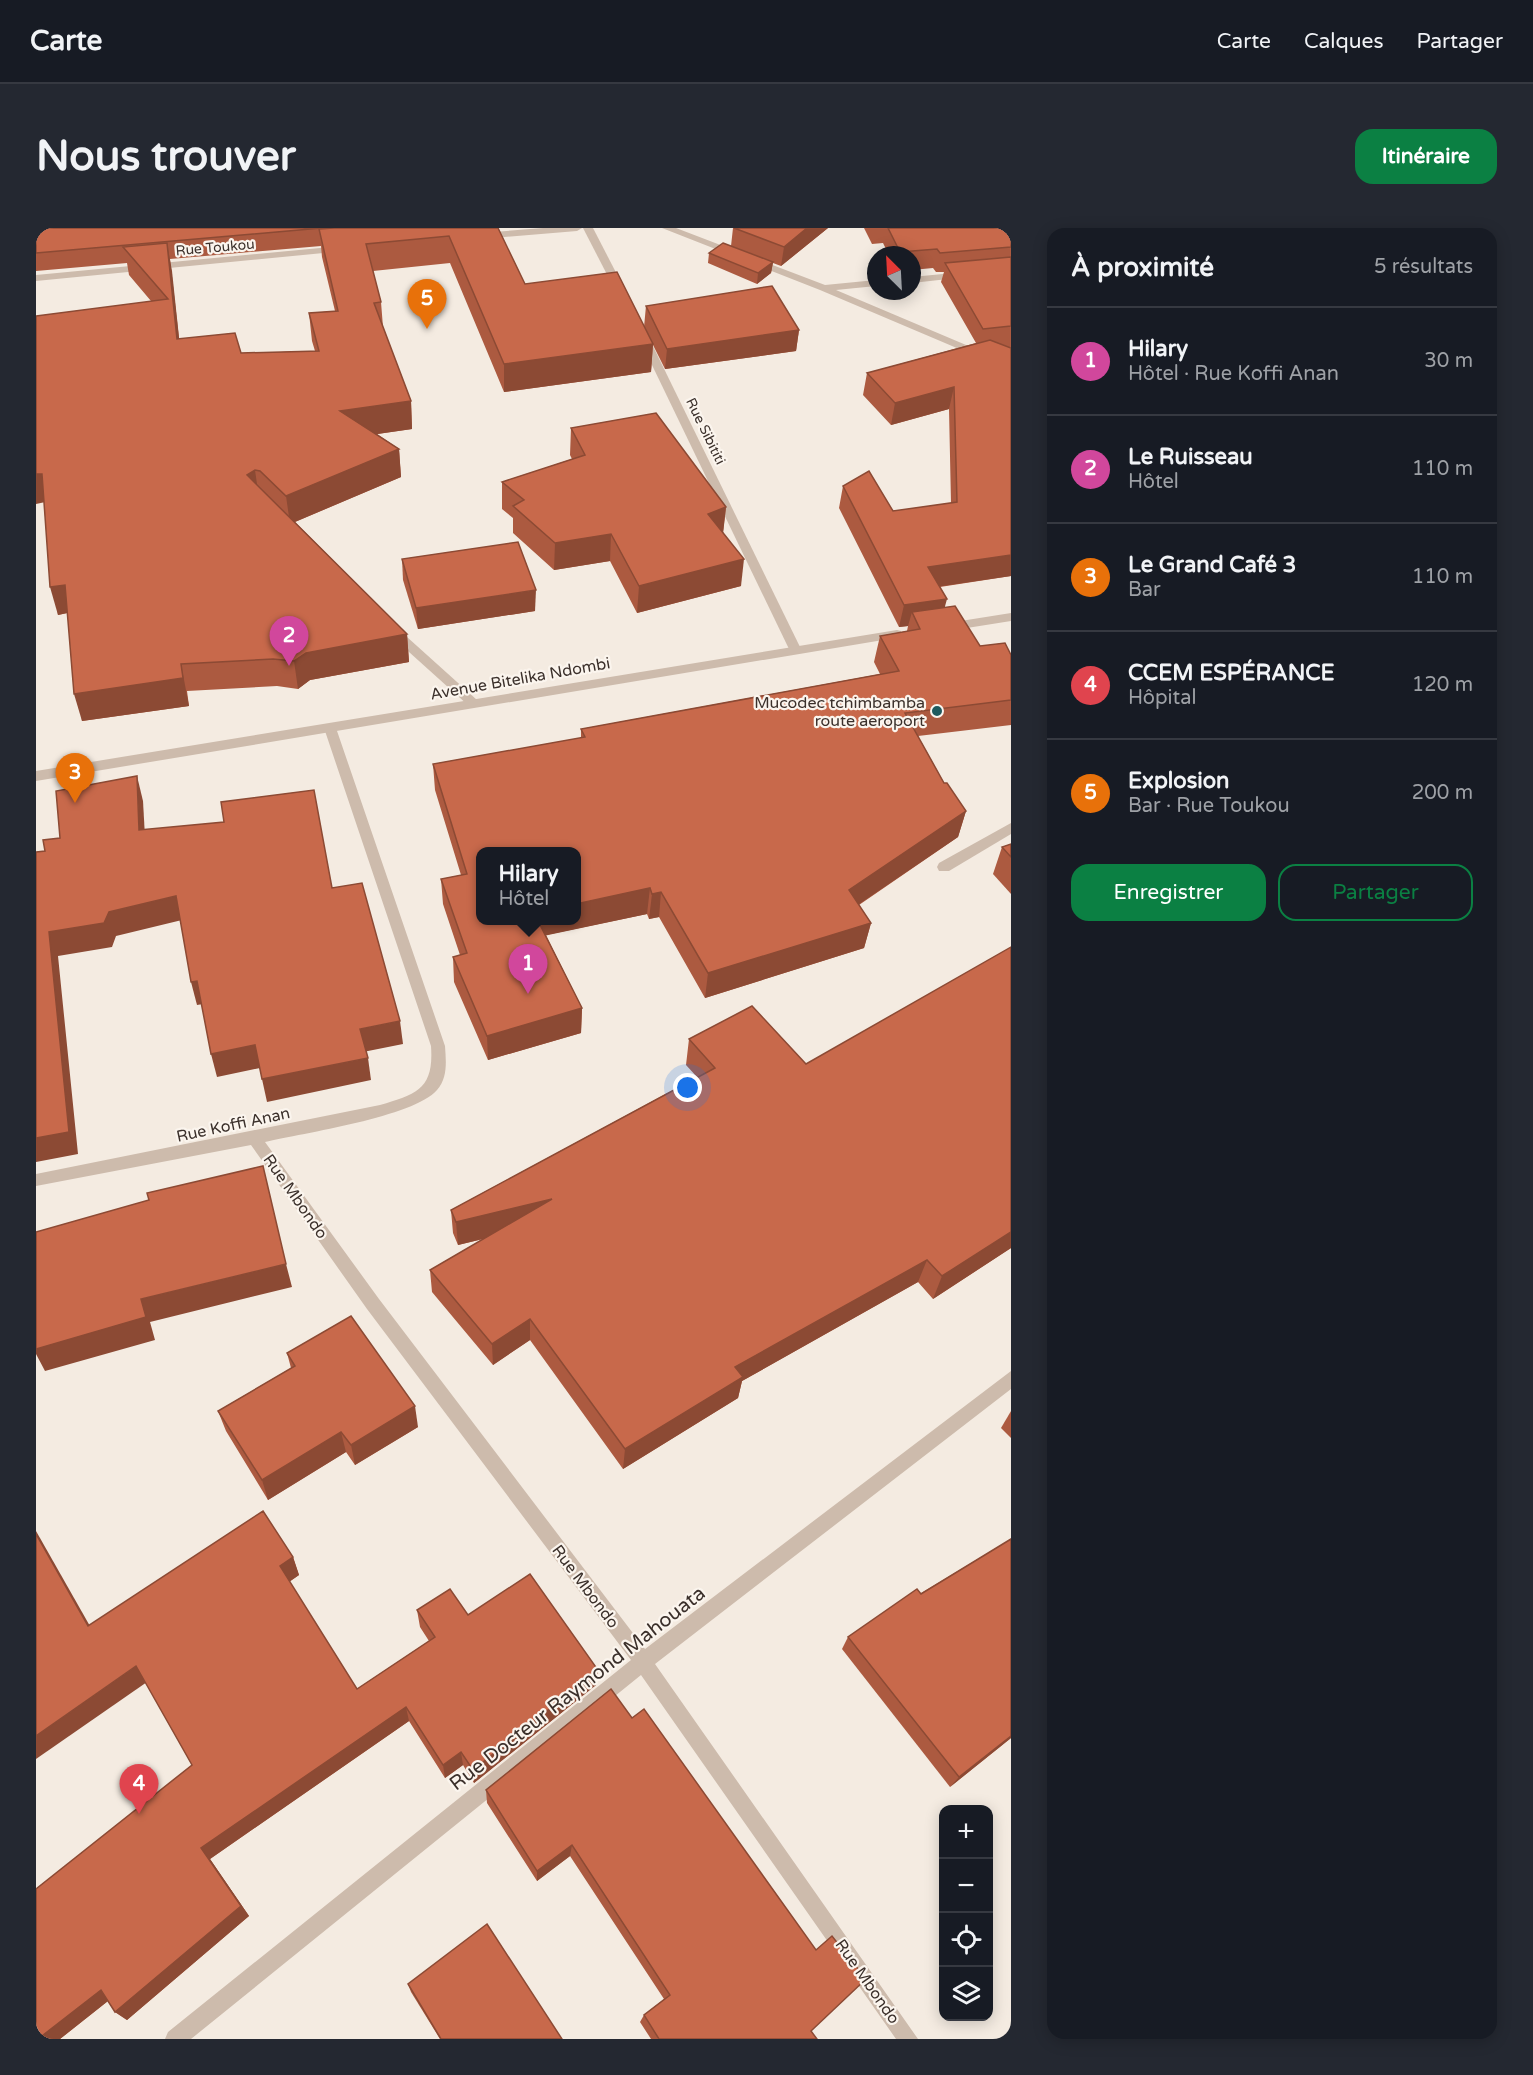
<!DOCTYPE html>
<html lang="fr">
<head>
<meta charset="utf-8">
<style>
  body { margin:0; font-family:"Varela Round",sans-serif; background:#242831; color:#f1f3f6 }
  .controls { position:absolute; right:18px; bottom:18px; display:grid; overflow:hidden; border-radius:12px; box-shadow:0 3px 15px #0003 }
  .controls button { width:54px; height:54px; display:grid; place-items:center; padding:0; border:0; border-bottom:2px solid #363941; background:#171b24; color:#f1f3f6; font:30px sans-serif }
  .compass { position:absolute; left:831px; top:18px; width:54px; height:54px; border-radius:50%; background:#171b24; box-shadow:0 3px 15px #0003; rotate:336deg }
  .you { position:absolute; left:652px; top:860px; width:21px; height:21px; margin:-15px; border:4px solid #fff; border-radius:50%; background:#1a73e8; box-shadow:0 0 0 9px #1a73e833 }
  .badge { display:grid; place-items:center; width:39px; height:39px; border-radius:50%; background:#0b8043; color:#fff; font-size:20px; font-weight:700 }
  .pin { position:absolute; translate:-50% -50px; filter:drop-shadow(0 2px 3px #0008) }
  .pin::after { content:''; position:absolute; top:32px; width:21px; height:18px; background:inherit; clip-path:polygon(0 0,100% 0,50% 100%) }
  .popup { position:absolute; left:440px; top:619px; width:105px; height:78px; box-sizing:border-box; display:grid; place-content:center; border-radius:12px; background:#171b24; filter:drop-shadow(0 2px 4px #0005); font-size:20px; white-space:nowrap; color:#9ea1a6 }
  .popup b { font-size:22px; color:#f1f3f6 }
  .popup::after { content:''; position:absolute; left:50%; top:100%; margin-left:-12px; border:12px solid transparent; border-top-color:#171b24 }
  .list { margin:0; padding:0; list-style:none }
  h2 { display:flex; justify-content:space-between; align-items:center; height:78px; margin:0; padding:0 24px; font-size:26px }
  h2 small { font-size:20px; font-weight:400; color:#9ea1a6 }
  .list li { display:grid; grid-template-columns:39px 1fr auto; gap:18px; align-items:center; box-sizing:border-box; height:108px; padding:0 24px; border-top:2px solid #363941 }
  .list b { display:block; font-size:22px; white-space:nowrap }
  .list p { margin:0; font-size:20px; white-space:nowrap; color:#9ea1a6 }
  .list em { font-size:20px; font-style:normal; color:#9ea1a6 }
  .actions { display:flex; gap:12px; padding:18px 24px }
  .actions a { flex:1; padding:14px 0; border:2px solid #0b8043; border-radius:18px; text-align:center; font-size:21px; color:#0b8043 }
  .actions .main { background:#0b8043; color:#fff }
  .icon { flex:none; width:33px; height:33px; fill:none; stroke:currentColor; stroke-width:2; stroke-linecap:round; stroke-linejoin:round }
  .map { position:relative; flex:none; width:975px; height:1811px; overflow:hidden; border-radius:18px }
  header { display:flex; align-items:center; gap:36px; box-sizing:border-box; height:84px; padding:0 30px; background:#171b24; border-bottom:2px solid #363941 }
  header strong { font-size:28px }
  nav { display:flex; gap:33px; margin-inline-start:auto; font-size:21px }
  .intro { display:flex; align-items:center; justify-content:space-between; box-sizing:border-box; height:144px; padding:0 36px }
  h1 { margin:0; font-size:42px }
  .button { padding:15px 27px; border-radius:18px; background:#0b8043; color:#fff; font-size:21px; font-weight:700 }
  main { display:flex; gap:36px; padding:0 36px }
  aside { flex:1; background:#171b24; border-radius:18px; box-shadow:0 3px 15px #0003 }
  .map>svg:first-child { display:block }
  .lines { fill:none; stroke-linecap:round; stroke-linejoin:round }
  .minor { fill:#cdbbac; fill-rule:evenodd }
  .tertiary { fill:#cdbbac; fill-rule:evenodd }
  .wall { fill:#ac5a40; fill-rule:evenodd }
  .shaded-wall { fill:#8c4a34 }
  .building { fill:#c8694b; stroke:#8c4a34; stroke-width:1.5 }
  .poi-dot { fill:#1f5a5e; stroke:#fbf5ee; stroke-width:2 }
  .labels { text-anchor:middle; stroke-width:4.5; stroke-linejoin:round; paint-order:stroke }
  .far-street-label { font-size:14px; fill:#3b302b; stroke:#fbf5ee }
  .street-label { font-size:16px; fill:#3b302b; stroke:#fbf5ee }
  .poi-label { font-size:16px; fill:#3b302b; stroke:#fbf5ee; text-anchor:end }
  .near-street-label { font-size:20px; fill:#3b302b; stroke:#fbf5ee }
</style>
</head>
<body>
<header>
<strong>Carte</strong>
<nav><a>Carte</a><a>Calques</a><a>Partager</a></nav>
</header>
<div class="intro"><h1>Nous trouver</h1><a class="button">Itinéraire</a></div>
<main>
<div class="map">
<svg width="975" height="1811" viewBox="0 0 975 1811">
  <rect width="100%" height="100%" fill="#f4ebe1"/>
  <g class="lines">
    <g class="minor">
      <polygon points="507,0 546,0 541,3 445,11 440,8 445,5"/>
      <polygon points="547,0 557,0 589,62 588,64 579,62"/>
      <polygon points="626,0 640,0 789,57 840,52 840,58 800,62 975,136 975,143 784,62"/>
      <polygon points="305,18 310,21 308,23 0,53 0,47"/>
      <polygon points="927,44 930,45 930,49 876,55 876,49"/>
      <polygon points="607,105 612,108 765,421 763,424 755,424 753,421 602,108"/>
      <polygon points="357,399 361,400 441,472 441,478 433,478 353,406 353,400"/>
      <path d="M294,496l6,4 109,318c1,15 3,32 -8,44 -23,27 -134,43 -172,52l114,157 266,350 366,-278v18l-356,275 263,375h-22l-255,-364 -450,364h-26l3,-7 463,-372 -264,-351 -116,-164 -215,41v-12l344,-69c38,-11 54,-17 51,-59l-107,-318z"/>
      <polygon points="975,595 975,606 913,643 903,643 901,639 903,635"/>
    </g>
    <g class="tertiary">
      <polygon points="975,385 975,393 912,403 906,399 912,395"/>
      <polygon points="861,402 865,403 865,409 0,553 0,543"/>
    </g>
  </g>
  <g class="wall">
    <path d="M0,0h462l27,56 128,60 -2,28 -147,20 -54,-129 -77,8 8,31 2,25 28,74 1,28 -35,5 22,15 2,28 -106,45 112,112 2,28 -99,18 -12,9 -21,-3 -90,5 2,15 -107,15 -15,-108 -9,2 -14,-113 107,-201 -22,-26 -2,-12 -91,8zM285,18l1,11 13,54 -26,2 3,28 3,10 -74,2 -62,-15 -9,-79z"/>
    <polygon points="697,0 792,0 745,38 737,35 735,45 721,56 672,35 673,25 695,18"/>
    <polygon points="828,0 975,0 975,348 904,359 909,379 944,418 975,427 975,497 882,508 908,555 930,583 922,609 823,677 835,695 828,720 669,770 623,689 613,691 611,686 510,707 546,780 545,805 452,832 418,754 417,729 424,727 407,676 405,651 425,647 399,562 397,536 545,510 545,501 844,446 838,434 844,408 871,403 872,398 863,399 803,280 807,258 857,283 915,275 913,181 855,197 827,167 831,145 940,115 905,54 908,44 900,44 897,40 876,42 876,27 853,27 847,15 836,16"/>
    <polygon points="610,78 763,102 760,123 629,141 608,99"/>
    <polygon points="535,200 690,279 687,304 705,358 601,385 574,333 518,342 477,305 477,290 466,281 466,254 536,231 534,227"/>
    <polygon points="366,331 499,383 382,401 367,352"/>
    <polygon points="975,616 975,666 957,646 966,619"/>
    <polygon points="653,811 770,836 975,1020 897,1071 882,1054 706,1153 702,1170 587,1241 494,1112 457,1137 396,1064 394,1042 447,1011 422,1017 417,1005 415,982 661,849 650,837"/>
    <polygon points="251,1125 382,1199 319,1237 310,1224 232,1272 190,1203 182,1183 255,1140"/>
    <polygon points="975,1183 975,1210 965,1200"/>
    <polygon points="975,1311 975,1510 914,1559 806,1421 812,1409"/>
    <polygon points="257,1329 263,1347 253,1354 321,1461 393,1413 384,1399 381,1382 432,1387 562,1442 560,1457 438,1555 427,1537 409,1550 373,1493 174,1631 213,1688 91,1792 79,1784 72,1773 24,1811 0,1811 156,1537 110,1454 54,1397"/>
    <polygon points="575,1461 775,1803 781,1811 615,1811 604,1794 608,1787 628,1771 534,1628 501,1653 451,1575 450,1562"/>
    <polygon points="372,1756 526,1811 404,1811 375,1764"/>
  </g>
  <g class="shaded-wall">
    <polygon points="771,0 792,0 745,38 748,19"/>
    <polygon points="131,15 136,43 146,138 141,111"/>
    <polygon points="737,34 735,45 721,56 722,45"/>
    <polygon points="763,102 760,123 629,141 631,121"/>
    <polygon points="617,116 615,144 468,164 468,136"/>
    <polygon points="918,159 913,181 855,197 859,175"/>
    <polygon points="375,173 376,201 307,211 304,183"/>
    <polygon points="363,221 365,249 254,296 250,268"/>
    <polygon points="219,242 223,270 211,247"/>
    <polygon points="0,246 6,246 14,273 0,276"/>
    <polygon points="690,279 687,306 672,286"/>
    <polygon points="575,306 574,333 518,342 519,315"/>
    <polygon points="975,327 975,348 886,361 892,339"/>
    <polygon points="708,331 705,358 601,385 603,358"/>
    <polygon points="29,357 36,384 22,387 14,359"/>
    <polygon points="500,362 499,383 382,401 380,380"/>
    <polygon points="911,371 905,393 876,384 872,398 863,399 868,377"/>
    <polygon points="371,406 373,434 274,452 262,461 258,433 270,425"/>
    <polygon points="145,436 153,478 46,493 38,466"/>
    <polygon points="101,548 107,573 110,627 103,602"/>
    <polygon points="930,583 922,609 807,687 813,662"/>
    <polygon points="614,660 611,686 498,710 499,693 540,693 540,676"/>
    <polygon points="625,664 623,689 613,691 616,666"/>
    <polygon points="140,668 146,692 80,708 76,719 22,728 42,926 0,934 0,910 13,704 73,684"/>
    <polygon points="835,695 828,720 669,770 672,745"/>
    <polygon points="161,753 167,776 161,777 155,754"/>
    <polygon points="546,780 545,805 452,832 451,808"/>
    <polygon points="364,793 367,816 327,824 324,801"/>
    <polygon points="219,817 224,840 181,849 175,826"/>
    <polygon points="332,830 335,852 231,874 226,851"/>
    <polygon points="516,971 515,994 422,1017 420,994"/>
    <polygon points="975,1004 975,1020 897,1071 906,1048"/>
    <polygon points="891,1032 882,1054 706,1153 702,1170 587,1241 589,1221 699,1139"/>
    <polygon points="250,1036 256,1059 114,1094 119,1112 9,1143 0,1126 0,1121 105,1071"/>
    <polygon points="494,1091 494,1112 457,1137 456,1116"/>
    <polygon points="379,1178 382,1199 319,1237 315,1217"/>
    <polygon points="305,1204 310,1224 232,1272 226,1252"/>
    <polygon points="0,1303 63,1414 52,1398 0,1306"/>
    <polygon points="257,1329 263,1347 250,1356 244,1338"/>
    <polygon points="100,1438 111,1454 0,1531 0,1508"/>
    <polygon points="562,1442 560,1457 438,1555 437,1542"/>
    <polygon points="370,1479 373,1493 174,1631 213,1688 91,1792 79,1784 165,1620"/>
    <polygon points="975,1508 975,1510 914,1559 923,1549"/>
    <polygon points="425,1524 427,1537 409,1550 407,1537"/>
    <polygon points="536,1617 534,1628 501,1653 501,1643"/>
    <polygon points="65,1762 77,1769 24,1811 2,1811"/>
  </g>
  <g class="building">
    <polygon points="0,0 286,0 0,25"/>
    <polygon points="298,0 462,0 489,56 581,44 617,116 468,136 413,8 330,16 345,74 338,75 375,173 304,183 363,221 250,268 224,243 219,242 211,247 371,406 270,425 258,433 237,431 145,436 147,450 38,466 29,357 14,359 6,246 0,246 0,88 132,71 87,19 131,15 141,111 199,105 205,125 283,123 273,85 302,83 283,1"/>
    <polygon points="698,0 771,0 748,19"/>
    <polygon points="852,0 975,0 975,19 904,25 901,21 864,24"/>
    <polygon points="687,15 737,34 722,45 673,25"/>
    <polygon points="975,29 975,98 947,101 909,35"/>
    <polygon points="736,58 763,102 631,121 610,78"/>
    <polygon points="954,112 975,120 975,327 892,339 911,371 868,377 807,258 833,243 857,283 921,274 918,159 859,175 831,145"/>
    <polygon points="620,185 690,279 672,286 708,331 603,358 575,306 519,315 477,278 488,272 466,254 549,227 535,200"/>
    <polygon points="482,314 500,362 380,380 366,331"/>
    <polygon points="919,378 944,418 969,415 975,427 975,472 869,485 908,555 911,555 930,583 813,662 835,695 672,745 625,664 616,666 614,660 540,676 540,624 444,624 444,693 502,693 546,780 451,808 417,729 431,725 405,651 431,646 397,536 549,509 545,501 863,443 844,408 884,401 876,384"/>
    <polygon points="101,548 103,602 188,594 185,574 278,562 296,660 326,655 364,793 324,801 332,830 226,851 219,817 175,826 161,753 155,754 140,668 73,684 68,695 13,704 33,904 0,910 0,624 9,623 7,612 24,610 20,563"/>
    <polygon points="975,616 975,629 966,619"/>
    <polygon points="975,719 975,1004 906,1048 891,1032 699,1139 707,1149 589,1221 494,1091 456,1116 394,1042 516,971 420,994 415,982 679,840 653,811 716,778 770,836"/>
    <polygon points="227,938 250,1036 105,1071 110,1089 0,1121 0,1004 113,972 111,965"/>
    <polygon points="315,1088 379,1178 315,1217 305,1204 226,1252 182,1183 259,1138 251,1125"/>
    <polygon points="227,1283 257,1329 244,1338 321,1461 399,1409 381,1382 414,1361 432,1387 494,1346 562,1442 437,1542 425,1524 407,1537 370,1479 165,1620 205,1678 79,1784 65,1762 2,1811 0,1811 0,1661 156,1537 100,1438 0,1508 0,1306 52,1398"/>
    <polygon points="975,1311 975,1508 923,1549 812,1409 881,1361 885,1366"/>
    <polygon points="575,1461 596,1490 608,1481 780,1722 796,1708 830,1751 775,1803 781,1811 623,1811 608,1787 634,1767 536,1617 501,1643 450,1562"/>
    <polygon points="451,1696 526,1811 405,1811 372,1756"/>
  </g>
  <circle class="poi-dot" cx="901" cy="483" r="6"/>
  <g class="labels">
    <g class="far-street-label">
      <text transform="translate(179 19) rotate(-5)" y="5">Rue Toukou</text>
      <text transform="translate(670 203) rotate(64)" y="5">Rue Sibititi</text>
    </g>
    <g class="street-label">
      <text transform="translate(484 450) rotate(-10)" y="6">Avenue Bitelika Ndombi</text>
      <text transform="translate(197 896) rotate(-12)" y="6">Rue Koffi Anan</text>
      <text transform="translate(260 968) rotate(55)" y="6">Rue Mbondo</text>
      <text transform="translate(550 1358) rotate(53)" y="6">Rue Mbondo</text>
      <text transform="translate(832 1753) rotate(55)" y="6">Rue Mbondo</text>
    </g>
    <g class="poi-label">
      <text x="889" y="480">Mucodec tchimbamba<tspan x="889" dy="18">route aeroport</tspan></text>
    </g>
    <g class="near-street-label">
      <text transform="translate(541 1460) rotate(-38)" y="7">Rue Docteur Raymond Mahouata</text>
    </g>
  </g>
</svg>
<div class="controls">
<button>+</button>
<button>−</button>
<button><svg class="icon" aria-label="locate" viewBox="0 0 24 24"><circle cx="12" cy="12" r="6"/><path d="M12 2v4M12 18v4M2 12h4M18 12h4"/></svg></button>
<button><svg class="icon" aria-label="layers" viewBox="0 0 24 24"><path d="M12 4l9 5-9 5-9-5zM3 14l9 5 9-5"/></svg></button>
</div>
<svg class="compass" viewBox="-18 -18 36 36"><path d="M0-13l5 13h-10z" fill="#e53935"/><path d="M0 13l5-13h-10z" fill="#9ea1a6"/></svg>
<div class="you"></div>
<div class="pin badge" style="left:492px;top:766px;background:#d1479c">1</div>
<div class="popup"><b>Hilary</b>Hôtel</div>
<div class="pin badge" style="left:253px;top:438px;background:#d1479c">2</div>
<div class="pin badge" style="left:39px;top:575px;background:#e8710a">3</div>
<div class="pin badge" style="left:103px;top:1586px;background:#e0444e">4</div>
<div class="pin badge" style="left:391px;top:101px;background:#e8710a">5</div>
</div>
<aside>
<h2>À proximité<small>5 résultats</small></h2>
<ul class="list">
<li><span class="badge" style="background:#d1479c">1</span><div><b>Hilary</b><p>Hôtel · Rue Koffi Anan</p></div><em>30 m</em></li>
<li><span class="badge" style="background:#d1479c">2</span><div><b>Le Ruisseau</b><p>Hôtel</p></div><em>110 m</em></li>
<li><span class="badge" style="background:#e8710a">3</span><div><b>Le Grand Café 3</b><p>Bar</p></div><em>110 m</em></li>
<li><span class="badge" style="background:#e0444e">4</span><div><b>CCEM ESPÉRANCE</b><p>Hôpital</p></div><em>120 m</em></li>
<li><span class="badge" style="background:#e8710a">5</span><div><b>Explosion</b><p>Bar · Rue Toukou</p></div><em>200 m</em></li>
</ul>
<div class="actions"><a class="main">Enregistrer</a><a>Partager</a></div>
</aside>
</main>
</body>
</html>
